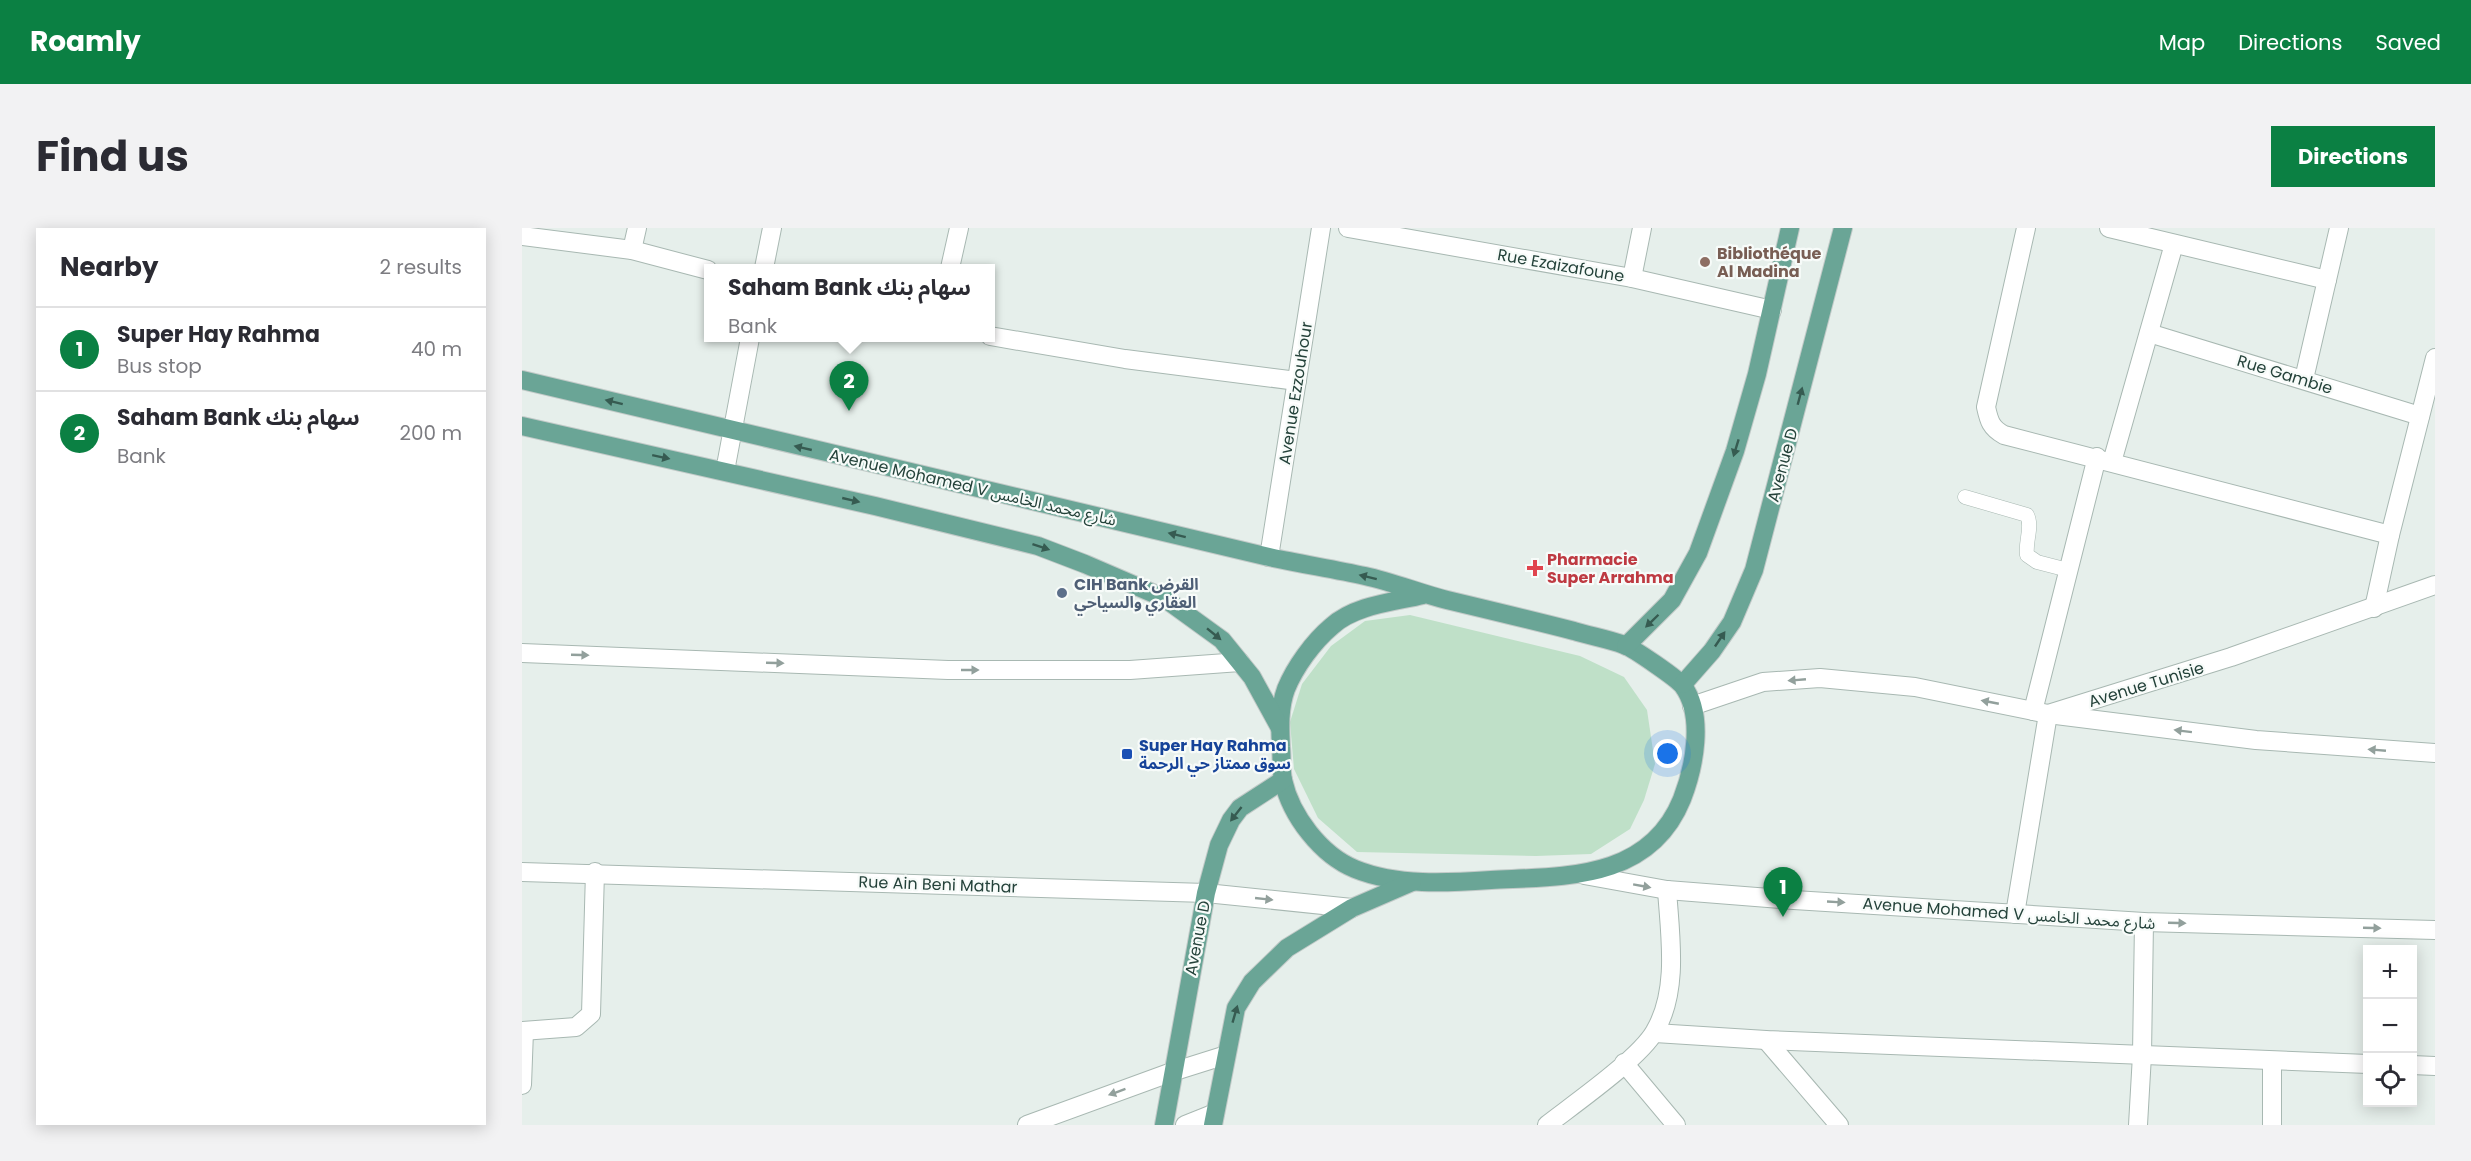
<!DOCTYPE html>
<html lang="en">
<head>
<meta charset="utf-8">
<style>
	body { margin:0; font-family:Poppins,"Noto Sans Arabic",sans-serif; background:#f2f2f3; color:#2b2b33 }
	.controls { position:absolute; right:18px; bottom:18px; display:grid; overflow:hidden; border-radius:0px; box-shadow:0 3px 15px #0003 }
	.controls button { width:54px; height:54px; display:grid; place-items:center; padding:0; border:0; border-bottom:2px solid #e1e1e2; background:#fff; color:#2b2b33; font:30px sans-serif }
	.you { position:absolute; left:1146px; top:526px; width:21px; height:21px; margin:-15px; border:4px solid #fff; border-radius:50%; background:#1a73e8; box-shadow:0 0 0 9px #1a73e833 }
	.badge { display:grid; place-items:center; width:39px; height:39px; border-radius:50%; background:#0b8043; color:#fff; font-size:20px; font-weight:700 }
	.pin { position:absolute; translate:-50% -50px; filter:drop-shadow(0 2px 3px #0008) }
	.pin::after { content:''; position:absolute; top:32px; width:21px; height:18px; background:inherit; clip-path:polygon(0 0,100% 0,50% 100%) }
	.popup { position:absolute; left:182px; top:36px; width:291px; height:78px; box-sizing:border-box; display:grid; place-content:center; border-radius:0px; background:#fff; filter:drop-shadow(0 2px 4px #0005); font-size:20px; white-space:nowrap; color:#7c7c81 }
	.popup b { font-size:22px; color:#2b2b33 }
	.popup::after { content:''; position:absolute; left:50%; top:100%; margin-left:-12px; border:12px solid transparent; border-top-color:#fff }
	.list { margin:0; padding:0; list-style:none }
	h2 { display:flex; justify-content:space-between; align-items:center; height:78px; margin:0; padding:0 24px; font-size:26px }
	h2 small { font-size:20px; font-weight:400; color:#7c7c81 }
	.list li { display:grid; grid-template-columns:39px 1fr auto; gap:18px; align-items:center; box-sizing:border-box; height:84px; padding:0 24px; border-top:2px solid #e1e1e2 }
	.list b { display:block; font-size:22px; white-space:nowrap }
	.list p { margin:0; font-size:20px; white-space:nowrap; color:#7c7c81 }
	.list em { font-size:20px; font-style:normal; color:#7c7c81 }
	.icon { flex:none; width:33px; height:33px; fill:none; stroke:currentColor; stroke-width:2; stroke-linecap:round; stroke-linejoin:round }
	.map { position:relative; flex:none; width:1913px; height:897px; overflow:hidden; border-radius:0px }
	header { display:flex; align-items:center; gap:36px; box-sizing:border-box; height:84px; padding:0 30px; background:#0b8043; color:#fff }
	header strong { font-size:28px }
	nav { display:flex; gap:33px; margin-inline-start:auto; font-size:21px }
	.intro { display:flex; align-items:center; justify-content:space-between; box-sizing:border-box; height:144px; padding:0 36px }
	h1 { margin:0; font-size:42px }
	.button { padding:15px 27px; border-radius:0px; background:#0b8043; color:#fff; font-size:21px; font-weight:700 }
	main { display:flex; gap:36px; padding:0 36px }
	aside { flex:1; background:#fff; border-radius:0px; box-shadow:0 3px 15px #0003 }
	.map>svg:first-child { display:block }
	.grass { fill:#bfe0c8 }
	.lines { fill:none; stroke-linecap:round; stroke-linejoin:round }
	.service-casing { stroke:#a8b8b2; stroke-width:15 }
	.minor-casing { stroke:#a8b8b2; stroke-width:20 }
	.tertiary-casing { stroke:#a8b8b2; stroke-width:20 }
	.primary-casing { stroke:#c2cac8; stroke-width:20 }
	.service { stroke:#fff; stroke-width:14 }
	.minor { stroke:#fff; stroke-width:18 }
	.tertiary { stroke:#fff; stroke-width:18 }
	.primary { stroke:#6aa596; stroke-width:18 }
	.oneway { fill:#365b51 }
	.oneway2 { fill:#92a09c }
	.education-dot { fill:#8d6e63; stroke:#f7fbf9; stroke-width:2 }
	.health-dot { fill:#e0444e; stroke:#f7fbf9; stroke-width:2 }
	.service-dot { fill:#5c6f8a; stroke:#f7fbf9; stroke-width:2 }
	.transit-dot { fill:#1a4fb4; stroke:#f7fbf9; stroke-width:2 }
	.labels { text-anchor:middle; stroke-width:4.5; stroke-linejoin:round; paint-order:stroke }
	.education-label { font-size:16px; font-weight:bold; fill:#785e54; stroke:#f7fbf9; text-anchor:start }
	.street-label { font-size:16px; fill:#24423a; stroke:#f7fbf9 }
	.health-label { font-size:16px; font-weight:bold; fill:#be3a42; stroke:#f7fbf9; text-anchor:start }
	.service-label { font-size:16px; font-weight:bold; fill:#4e5e75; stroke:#f7fbf9; text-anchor:start }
	.transit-label { font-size:16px; font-weight:bold; fill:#164399; stroke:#f7fbf9; text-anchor:start }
</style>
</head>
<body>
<header>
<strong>Roamly</strong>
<nav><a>Map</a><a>Directions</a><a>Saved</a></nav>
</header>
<div class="intro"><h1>Find us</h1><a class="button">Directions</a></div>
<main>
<aside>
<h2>Nearby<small>2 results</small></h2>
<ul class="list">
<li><span class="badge">1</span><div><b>Super Hay Rahma</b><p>Bus stop</p></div><em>40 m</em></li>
<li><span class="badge">2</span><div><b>Saham Bank سهام بنك</b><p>Bank</p></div><em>200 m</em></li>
</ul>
</aside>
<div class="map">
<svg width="1913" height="897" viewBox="0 0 1913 897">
	<rect width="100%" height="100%" fill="#e6efeb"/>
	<!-- grass -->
	<path class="grass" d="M 888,387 L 1058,428 L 1102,449 L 1125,482 L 1133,536 L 1122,572 L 1108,601 L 1069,626 L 1014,628 L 835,624 L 796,590 L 772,541 L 768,494 L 780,456 L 809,418 L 843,393 Z"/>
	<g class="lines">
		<defs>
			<path id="service" d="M 1443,269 L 1505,287 C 1511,299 1503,313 1505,327 L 1515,334 L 1546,342"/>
			<g id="minor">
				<path d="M 826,0 L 1110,50 L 1250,82"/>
				<path d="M 1504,0 L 1464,179 C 1467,193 1469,200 1482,207 L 1868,307"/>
				<path d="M 1587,0 L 1805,52"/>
				<path d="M 0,8 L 110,22 L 186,42"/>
				<path d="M 110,22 L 115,0"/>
				<path d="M 242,40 L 250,0"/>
				<path d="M 428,40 L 437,0"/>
				<path d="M 1110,50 L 1120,0"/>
				<path d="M 1627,105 L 1898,188"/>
				<path d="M 468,108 L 603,131 L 775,153"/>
				<path d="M 1782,151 L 1817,0"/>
				<path d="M 1590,234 L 1652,16"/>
				<path d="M 203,243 L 228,110"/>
				<path d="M 747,329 L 799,0"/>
				<path d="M 1852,380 L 1868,307 L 1913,130"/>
				<path d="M 1511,483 L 1575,229"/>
				<path d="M 0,644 L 684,665 L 830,680"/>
				<path d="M 1493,686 L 1526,486 L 1709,429 L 1913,357"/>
				<path d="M 0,803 L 54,799 L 69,786 L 73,644"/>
				<path d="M 1133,805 L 1244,812 L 1846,836"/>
				<path d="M 1244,812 L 1317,897"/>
				<path d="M 1102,835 L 1154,897"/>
				<path d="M 1890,837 L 1913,838"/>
				<path d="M 0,857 L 2,803"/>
				<path d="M 1025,897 C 1052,876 1118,830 1133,803 C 1157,762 1148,707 1145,662"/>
				<path d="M 1616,897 L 1620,827 L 1622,694"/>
				<path d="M 1750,897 L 1750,833"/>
			</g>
			<g id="tertiary">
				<path d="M 0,425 L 426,442 L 608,442 L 718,434"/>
				<path d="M 1170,478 L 1241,454 L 1298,450 L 1393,459 L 1526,486 L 1734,512 L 1913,525"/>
				<path d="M 1062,647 L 1145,662 L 1272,672 L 1622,694 L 1913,702"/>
				<path d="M 505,897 L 650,844 L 704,827"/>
				<path d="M 663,897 L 693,885"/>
			</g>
			<g id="primary">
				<path d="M 0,152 L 747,329 C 779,336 811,341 843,348 C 871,354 897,365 925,372 C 967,382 1009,392 1052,403 C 1068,408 1086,411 1102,417 C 1111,420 1156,451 1161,458 C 1183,488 1172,540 1160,571 C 1127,653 1041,648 969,652 C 925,655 875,658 833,641 C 799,627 769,588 761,552 C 759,542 760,530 759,519 C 758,500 757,480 764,461 C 773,439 791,414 810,398 C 833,377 872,374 901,367"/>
				<path d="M 0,198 L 353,278 L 516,318 L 563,336 L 642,370 L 700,412 L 730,449 L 758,500"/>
				<path d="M 1104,418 L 1150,372 L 1176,325 L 1213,223 L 1235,146 L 1268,0"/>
				<path d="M 1161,456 L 1190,423 L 1210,394 L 1232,342 L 1321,0"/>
				<path d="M 642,897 L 684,665 L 697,617 L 709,592 L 718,580 L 761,552"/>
				<path d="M 691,897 L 714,780 L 730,754 L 765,720 L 830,680 L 890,654"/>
			</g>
		</defs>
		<!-- service casing -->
		<use href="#service" class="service-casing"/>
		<!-- minor casing -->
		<use href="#minor" class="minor-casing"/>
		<!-- tertiary casing -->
		<use href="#tertiary" class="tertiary-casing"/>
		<!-- primary casing -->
		<use href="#primary" class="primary-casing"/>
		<!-- service -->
		<use href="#service" class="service"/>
		<!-- minor -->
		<use href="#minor" class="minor"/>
		<!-- tertiary -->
		<use href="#tertiary" class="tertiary"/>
		<!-- primary -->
		<use href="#primary" class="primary"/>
	</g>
	<!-- one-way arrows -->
	<defs><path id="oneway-solid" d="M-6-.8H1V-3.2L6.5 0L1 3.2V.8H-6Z" transform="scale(1.5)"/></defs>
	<g class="oneway">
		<use href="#oneway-solid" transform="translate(1278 168) rotate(-75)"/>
		<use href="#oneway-solid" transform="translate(92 174) rotate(-166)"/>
		<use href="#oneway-solid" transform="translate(281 220) rotate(-167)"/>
		<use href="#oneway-solid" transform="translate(1214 220) rotate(107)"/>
		<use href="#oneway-solid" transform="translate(139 229) rotate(12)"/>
		<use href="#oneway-solid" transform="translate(329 272) rotate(13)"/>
		<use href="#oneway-solid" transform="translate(655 307) rotate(-166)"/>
		<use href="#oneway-solid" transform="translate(519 319) rotate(18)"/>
		<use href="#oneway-solid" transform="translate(846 349) rotate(-166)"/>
		<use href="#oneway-solid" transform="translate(1130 393) rotate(136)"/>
		<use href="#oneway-solid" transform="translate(692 406) rotate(39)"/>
		<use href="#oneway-solid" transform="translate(1198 411) rotate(-56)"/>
		<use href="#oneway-solid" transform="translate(714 586) rotate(128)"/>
		<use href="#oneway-solid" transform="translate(713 786) rotate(-74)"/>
	</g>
	<g class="oneway2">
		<use href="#oneway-solid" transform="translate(58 427) rotate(2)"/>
		<use href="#oneway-solid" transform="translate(253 435) rotate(2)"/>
		<use href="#oneway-solid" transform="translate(448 442)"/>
		<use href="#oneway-solid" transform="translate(1275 452) rotate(175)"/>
		<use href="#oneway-solid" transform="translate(1468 474) rotate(-169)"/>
		<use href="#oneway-solid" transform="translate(1661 503) rotate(-173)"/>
		<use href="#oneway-solid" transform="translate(1855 522) rotate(-175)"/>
		<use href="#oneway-solid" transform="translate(1120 658) rotate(10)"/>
		<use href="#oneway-solid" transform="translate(742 671) rotate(6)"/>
		<use href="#oneway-solid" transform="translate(1314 674) rotate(3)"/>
		<use href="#oneway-solid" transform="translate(1655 695) rotate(2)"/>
		<use href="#oneway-solid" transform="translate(1850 700) rotate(2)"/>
		<use href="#oneway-solid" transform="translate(595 864) rotate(160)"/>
	</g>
	<!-- markers -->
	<circle class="education-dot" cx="1183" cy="34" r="6"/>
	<path class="health-dot" d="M1010 331h6v6h6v6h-6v6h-6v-6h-6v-6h6z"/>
	<circle class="service-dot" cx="540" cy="365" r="6"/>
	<rect class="transit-dot" x="599" y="520" width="12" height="12" rx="3"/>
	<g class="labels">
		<!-- education labels -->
		<g class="education-label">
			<text x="1195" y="31">Bibliothéque<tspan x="1195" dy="18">Al Madina</tspan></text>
		</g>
		<!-- street labels -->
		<g class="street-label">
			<text transform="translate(1039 37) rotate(10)" y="6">Rue Ezaizafoune</text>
			<text transform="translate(1763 146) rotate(17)" y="6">Rue Gambie</text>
			<text transform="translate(773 165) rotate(-81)" y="6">Avenue Ezzouhour</text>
			<text transform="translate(1260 237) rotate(-75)" y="6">Avenue D</text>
			<text transform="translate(451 259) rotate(13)" y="6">Avenue Mohamed V شارع محمد الخامس</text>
			<text transform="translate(1624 456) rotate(-17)" y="6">Avenue Tunisie</text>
			<text transform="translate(416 656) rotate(2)" y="6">Rue Ain Beni Mathar</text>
			<text transform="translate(1487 685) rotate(4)" y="6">Avenue Mohamed V شارع محمد الخامس</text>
			<text transform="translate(675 710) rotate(-79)" y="6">Avenue D</text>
		</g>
		<!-- health labels -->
		<g class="health-label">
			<text x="1025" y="337">Pharmacie<tspan x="1025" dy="18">Super Arrahma</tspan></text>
		</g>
		<!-- service labels -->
		<g class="service-label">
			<text x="552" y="362">CIH Bank القرض<tspan x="552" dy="18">العقاري والسياحي</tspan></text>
		</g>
		<!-- transit labels -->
		<g class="transit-label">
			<text x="617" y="523">Super Hay Rahma<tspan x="617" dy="18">سوق ممتاز حي الرحمة</tspan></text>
		</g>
	</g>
</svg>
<div class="controls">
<button>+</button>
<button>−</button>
<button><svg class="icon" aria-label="locate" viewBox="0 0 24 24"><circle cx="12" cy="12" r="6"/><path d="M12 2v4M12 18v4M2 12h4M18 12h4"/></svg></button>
</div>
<div class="you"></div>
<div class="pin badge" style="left:1261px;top:689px">1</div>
<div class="pin badge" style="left:327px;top:183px">2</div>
<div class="popup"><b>Saham Bank سهام بنك</b>Bank</div>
</div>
</main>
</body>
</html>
